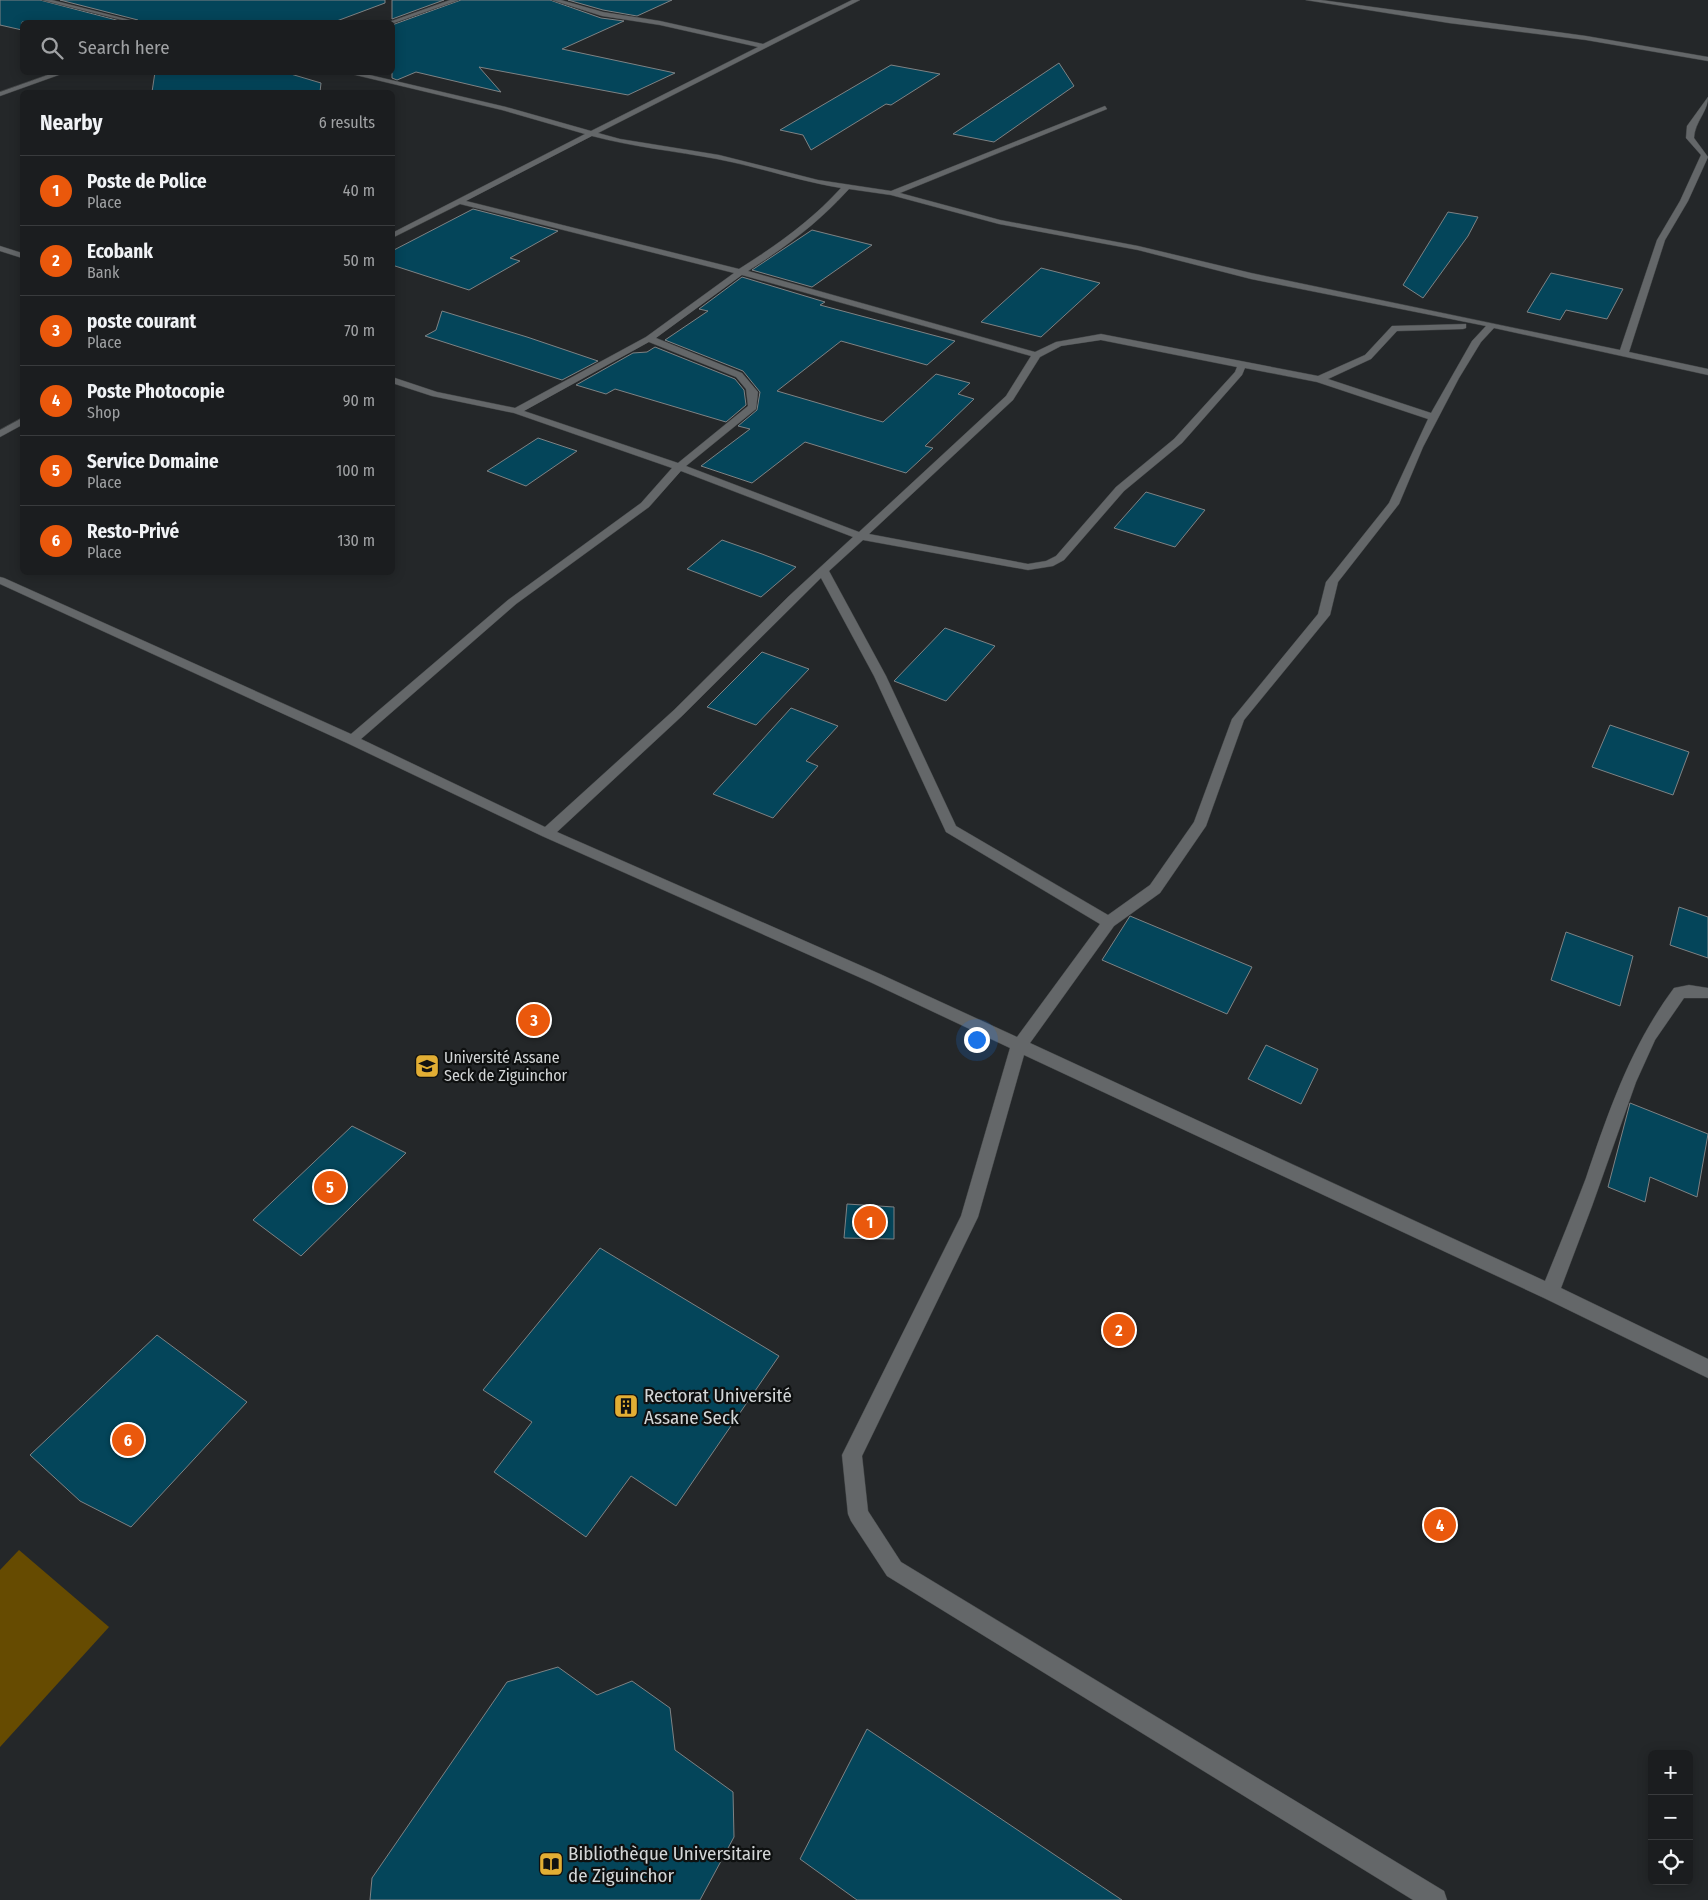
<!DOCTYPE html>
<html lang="en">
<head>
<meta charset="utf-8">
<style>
	body { margin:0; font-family:"Fira Sans Condensed",sans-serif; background:#282a2c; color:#f1f3f6 }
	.controls { position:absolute; right:15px; bottom:15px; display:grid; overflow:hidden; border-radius:8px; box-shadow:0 2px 12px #0003 }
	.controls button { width:45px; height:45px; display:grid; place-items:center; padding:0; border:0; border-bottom:1px solid #393b3d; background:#1b1d1f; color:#f1f3f6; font:25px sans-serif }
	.you { position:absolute; left:976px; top:1039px; width:18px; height:18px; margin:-12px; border:4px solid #fff; border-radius:50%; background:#1a73e8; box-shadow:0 0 0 8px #1a73e833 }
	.badge { display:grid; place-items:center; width:32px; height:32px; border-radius:50%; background:#ea580c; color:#fff; font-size:16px; font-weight:700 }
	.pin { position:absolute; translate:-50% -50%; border:2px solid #fff; box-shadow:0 1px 5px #0006 }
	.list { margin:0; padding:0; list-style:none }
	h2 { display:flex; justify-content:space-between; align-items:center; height:65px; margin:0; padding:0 20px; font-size:21px }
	h2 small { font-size:16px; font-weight:400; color:#a0a2a4 }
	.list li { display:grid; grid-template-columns:32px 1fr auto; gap:15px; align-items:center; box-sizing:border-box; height:70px; padding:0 20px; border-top:1px solid #393b3d }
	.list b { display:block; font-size:19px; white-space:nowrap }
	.list p { margin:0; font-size:16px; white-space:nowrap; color:#a0a2a4 }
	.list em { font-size:16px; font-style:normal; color:#a0a2a4 }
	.icon { flex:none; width:28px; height:28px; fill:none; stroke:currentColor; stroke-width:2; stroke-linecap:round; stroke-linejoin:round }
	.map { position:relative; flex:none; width:1708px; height:1900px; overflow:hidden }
	.search { position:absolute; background:#1b1d1f; box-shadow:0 2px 12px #0003; left:20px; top:20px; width:375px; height:55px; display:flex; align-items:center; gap:12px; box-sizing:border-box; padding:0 18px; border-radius:8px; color:#a0a2a4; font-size:19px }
	.panel { position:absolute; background:#1b1d1f; box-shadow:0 2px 12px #0003; left:20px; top:90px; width:375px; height:485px; border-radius:8px }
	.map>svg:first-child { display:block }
	.green { fill:#664b01 }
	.building { fill:#04455a; stroke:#7e8284 }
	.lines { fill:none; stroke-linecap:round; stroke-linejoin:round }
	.minor-casing { stroke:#404344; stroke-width:1 }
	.minor { fill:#646769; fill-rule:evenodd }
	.labels { text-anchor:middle; stroke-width:4.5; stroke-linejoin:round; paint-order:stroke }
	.poi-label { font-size:16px; fill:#d3d6d7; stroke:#0e1010; text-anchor:start }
	.near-poi-label { font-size:19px; fill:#d3d6d7; stroke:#0e1010; text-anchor:start }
</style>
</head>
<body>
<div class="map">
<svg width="1708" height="1900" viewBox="0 0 1708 1900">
	<rect width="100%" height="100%" fill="#242729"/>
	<!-- green -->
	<path class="green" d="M 19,1550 L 109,1627 L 0,1747 L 0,1570 Z"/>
	<!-- building -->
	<g class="building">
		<path d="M 0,0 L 40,0 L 124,22 L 22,22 L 22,30 L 0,25 Z"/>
		<path d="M 60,0 L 385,0 L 385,3 L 334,22 L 140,22 L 138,20 Z"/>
		<path d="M 392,0 L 444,0 L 392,19 Z"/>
		<path d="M 461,0 L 550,0 L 601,18 L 624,21 L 562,49 L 675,73 L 628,95 L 479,67 L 501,92 L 416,72 L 397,80 L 392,78 L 392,25 Z"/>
		<path d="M 568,0 L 672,0 L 637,16 L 603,10 Z"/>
		<path d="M 1059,63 L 1074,86 L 994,142 L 953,134 Z"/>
		<path d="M 891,65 L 940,74 L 891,105 L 886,104 L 811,150 L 803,135 L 780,130 Z"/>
		<path d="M 155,72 L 284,72 L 321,83 L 320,92 L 152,92 Z"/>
		<path d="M 473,209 L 558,231 L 510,258 L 520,261 L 469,290 L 392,265 L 392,251 Z"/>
		<path d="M 1448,212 L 1478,217 L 1468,236 L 1423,298 L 1403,285 Z"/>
		<path d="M 812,230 L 872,245 L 812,287 L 752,270 Z"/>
		<path d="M 1041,268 L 1100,283 L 1041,337 L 981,322 Z"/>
		<path d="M 1551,273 L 1623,289 L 1607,319 L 1566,310 L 1560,320 L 1527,312 Z"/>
		<path d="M 742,277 L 825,302 L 820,305 L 955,341 L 927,365 L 841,341 L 777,391 L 883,422 L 936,374 L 970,383 L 958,394 L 974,399 L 925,446 L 933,448 L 906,473 L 805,442 L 752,483 L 701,466 L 750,429 L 738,426 L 757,410 L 760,392 L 743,371 L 665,340 L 708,311 L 699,309 Z"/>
		<path d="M 442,311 L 527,337 L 598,361 L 562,380 L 425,336 L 436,330 Z"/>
		<path d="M 655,347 L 735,379 L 744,390 L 746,405 L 726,422 L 615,389 L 606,394 L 576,385 L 633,353 L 647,352 Z"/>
		<path d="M 538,438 L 577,451 L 526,486 L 487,471 Z"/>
		<path d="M 1146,492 L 1205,510 L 1175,547 L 1114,528 Z"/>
		<path d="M 722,540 L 762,554 L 796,567 L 761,597 L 687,569 Z"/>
		<path d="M 945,628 L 995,646 L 946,701 L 894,681 Z"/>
		<path d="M 762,652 L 809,669 L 756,725 L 707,707 Z"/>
		<path d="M 791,708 L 838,726 L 806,761 L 818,766 L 773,818 L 713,794 Z"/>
		<path d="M 1610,725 L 1689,752 L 1673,795 L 1592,767 Z"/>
		<path d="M 1679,907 L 1708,917 L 1708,958 L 1670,945 Z"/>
		<path d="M 1130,916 L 1252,967 L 1227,1014 L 1102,960 Z"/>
		<path d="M 1566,932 L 1633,956 L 1620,1006 L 1551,980 Z"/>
		<path d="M 1266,1045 L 1318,1069 L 1301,1104 L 1248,1079 Z"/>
		<path d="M 1630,1103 L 1708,1134 L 1697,1197 L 1650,1177 L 1645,1202 L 1608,1187 Z"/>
		<path d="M 352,1126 L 406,1153 L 301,1256 L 253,1220 Z"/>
		<path d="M 847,1204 L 894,1207 L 894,1239 L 844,1238 Z"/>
		<path d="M 600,1248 L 779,1356 L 676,1506 L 631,1476 L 586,1537 L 494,1472 L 532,1422 L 483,1390 Z"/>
		<path d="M 157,1335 L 247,1402 L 131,1527 L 80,1501 L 30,1455 Z"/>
		<path d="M 558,1667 L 597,1695 L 632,1681 L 670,1708 L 675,1750 L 733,1792 L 734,1837 L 700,1900 L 370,1900 L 372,1878 L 507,1682 Z"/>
		<path d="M 867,1729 L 1122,1900 L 857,1900 L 800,1859 Z"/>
	</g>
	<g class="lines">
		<defs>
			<g id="minor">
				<path d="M 42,0 L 52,0 L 138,22 L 130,22 Z"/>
				<path d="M 450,0 L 459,0 L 394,23 L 389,22 Z"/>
				<path d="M 552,0 L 561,0 L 603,12 L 660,21 L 763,44 L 852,0 L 860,0 L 598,133 L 620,139 L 719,155 L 818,180 L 891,191 L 1105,106 L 1107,109 L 900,193 L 1000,220 L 1138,246 L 1251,273 L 1620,350 L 1657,240 L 1680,201 L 1701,155 L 1686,138 L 1687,126 L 1708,97 C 1708,112 1695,121 1694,138 L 1708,157 L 1688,201 L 1665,240 L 1629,352 L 1708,369 L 1708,375 L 1494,328 L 1481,342 L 1459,378 L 1423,447 L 1399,504 L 1338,582 L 1330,615 L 1244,720 L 1206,826 L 1160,893 L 1114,926 L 1030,1043 L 1545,1281 C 1559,1247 1573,1212 1586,1178 C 1609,1110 1631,1046 1674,988 L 1689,985 L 1708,988 L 1708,998 L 1684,998 L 1655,1040 L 1636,1082 L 1592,1206 L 1561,1288 L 1708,1359 L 1708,1378 L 1544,1298 L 1024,1055 L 978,1217 L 862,1456 L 868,1511 L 901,1562 L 1444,1891 L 1447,1900 L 1413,1900 L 887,1576 L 851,1521 L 848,1514 L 842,1455 L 961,1216 L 1010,1048 L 870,982 L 542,836 L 347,743 L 0,584 L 0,577 L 4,578 L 351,734 L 508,600 L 641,503 L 672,468 L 514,413 L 432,396 L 392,383 L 392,377 L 437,392 L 515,408 L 646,337 L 734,273 L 460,204 L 392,238 L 392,233 L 585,134 L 502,110 L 343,72 L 357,72 L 506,107 L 591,131 L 758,47 L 660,25 L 602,16 ZM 592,136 C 633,147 675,151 717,159 C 759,167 799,181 841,188 C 811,221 777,245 739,269 L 466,201 ZM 849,189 L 891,195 L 999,224 L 1138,250 L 1251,279 L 1486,326 L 1472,341 L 1431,413 L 1328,379 L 1371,359 L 1397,331 L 1463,329 L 1466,328 L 1466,324 L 1392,326 L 1365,355 L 1318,376 L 1101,334 L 1056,342 L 1035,352 L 748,271 C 787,246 817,224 849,189 ZM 742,275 L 1031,356 L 1006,396 L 859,532 L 686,466 L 756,409 L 758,392 L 742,373 L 656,338 ZM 1101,340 L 1237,367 L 1235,372 L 1174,439 L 1116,487 L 1056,556 L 1046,561 L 1028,564 L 869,534 L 1013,400 L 1040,357 L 1061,346 ZM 649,342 L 736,377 L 746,389 L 748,406 L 678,463 L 524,411 ZM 1245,368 L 1317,382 L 1428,419 L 1389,503 L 1326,582 L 1318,614 L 1232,719 L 1194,822 L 1150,885 L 1108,915 L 956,826 L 886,676 L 829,571 L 863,540 L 1028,570 L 1053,566 L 1064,560 L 1124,491 L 1182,443 L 1242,375 ZM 681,471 L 853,537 L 789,596 L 674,710 L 545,827 L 361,739 L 516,604 L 649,507 ZM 821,578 L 874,676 L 946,832 L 1100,924 L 1017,1037 L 880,974 L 557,832 L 682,716 Z"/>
				<path d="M 1306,0 L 1321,0 L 1586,36 L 1708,57 L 1708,61 L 1586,40 L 1449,23 Z"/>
				<path d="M 56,72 L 67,72 L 0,96 L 0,92 Z"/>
				<path d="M 0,246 L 22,253 L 22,258 L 0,251 Z"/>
				<path d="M 22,418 L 22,425 L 0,437 L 0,430 Z"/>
			</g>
		</defs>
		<!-- minor casing -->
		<use href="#minor" class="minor-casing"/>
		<!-- minor -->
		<use href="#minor" class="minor"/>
	</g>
	<!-- icons -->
	<defs>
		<symbol id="university-square" viewBox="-11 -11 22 22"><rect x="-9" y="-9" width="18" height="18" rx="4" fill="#e2ae34" stroke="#0e1010"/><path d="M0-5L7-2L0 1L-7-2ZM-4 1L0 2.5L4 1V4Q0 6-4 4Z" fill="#111"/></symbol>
		<symbol id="building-square" viewBox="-11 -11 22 22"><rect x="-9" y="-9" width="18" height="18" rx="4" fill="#e2ae34" stroke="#0e1010"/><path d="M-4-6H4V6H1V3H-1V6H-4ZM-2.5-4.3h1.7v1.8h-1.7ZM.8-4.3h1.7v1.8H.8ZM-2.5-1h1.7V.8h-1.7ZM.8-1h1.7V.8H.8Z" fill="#111"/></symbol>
		<symbol id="library-square" viewBox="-11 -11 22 22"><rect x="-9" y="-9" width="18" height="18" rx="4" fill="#e2ae34" stroke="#0e1010"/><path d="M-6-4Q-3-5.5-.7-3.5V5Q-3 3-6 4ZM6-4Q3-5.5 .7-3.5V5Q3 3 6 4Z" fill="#111"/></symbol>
	</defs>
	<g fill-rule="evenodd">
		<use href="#university-square" x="413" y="1052" width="28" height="28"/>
		<use href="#building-square" x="612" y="1392" width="28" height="28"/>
		<use href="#library-square" x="537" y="1850" width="28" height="28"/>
	</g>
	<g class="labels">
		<!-- poi labels -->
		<g class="poi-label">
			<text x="444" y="1063">Université Assane<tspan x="444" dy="18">Seck de Ziguinchor</tspan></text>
		</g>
		<!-- near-poi labels -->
		<g class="near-poi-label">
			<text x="644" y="1402">Rectorat Université<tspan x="644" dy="22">Assane Seck</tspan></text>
			<text x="568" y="1860">Bibliothèque Universitaire<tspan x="568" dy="22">de Ziguinchor</tspan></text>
		</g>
	</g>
</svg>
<div class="controls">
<button>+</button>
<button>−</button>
<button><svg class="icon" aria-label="locate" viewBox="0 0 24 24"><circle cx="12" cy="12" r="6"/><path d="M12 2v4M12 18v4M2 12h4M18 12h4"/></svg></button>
</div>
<div class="you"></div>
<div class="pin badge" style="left:870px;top:1222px">1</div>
<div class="pin badge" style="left:1119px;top:1330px">2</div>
<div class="pin badge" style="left:534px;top:1020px">3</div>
<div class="pin badge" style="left:1440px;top:1525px">4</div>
<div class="pin badge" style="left:330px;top:1187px">5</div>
<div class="pin badge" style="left:128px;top:1440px">6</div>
<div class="search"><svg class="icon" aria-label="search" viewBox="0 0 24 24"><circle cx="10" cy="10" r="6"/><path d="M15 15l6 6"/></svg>Search here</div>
<section class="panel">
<h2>Nearby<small>6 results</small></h2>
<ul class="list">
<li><span class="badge">1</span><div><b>Poste de Police</b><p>Place</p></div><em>40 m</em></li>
<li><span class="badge">2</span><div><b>Ecobank</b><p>Bank</p></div><em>50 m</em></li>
<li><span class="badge">3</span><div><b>poste courant</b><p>Place</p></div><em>70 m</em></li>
<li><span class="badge">4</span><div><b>Poste Photocopie</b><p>Shop</p></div><em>90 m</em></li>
<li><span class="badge">5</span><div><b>Service Domaine</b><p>Place</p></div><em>100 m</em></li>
<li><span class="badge">6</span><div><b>Resto-Privé</b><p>Place</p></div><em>130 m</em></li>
</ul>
</section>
</div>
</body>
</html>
